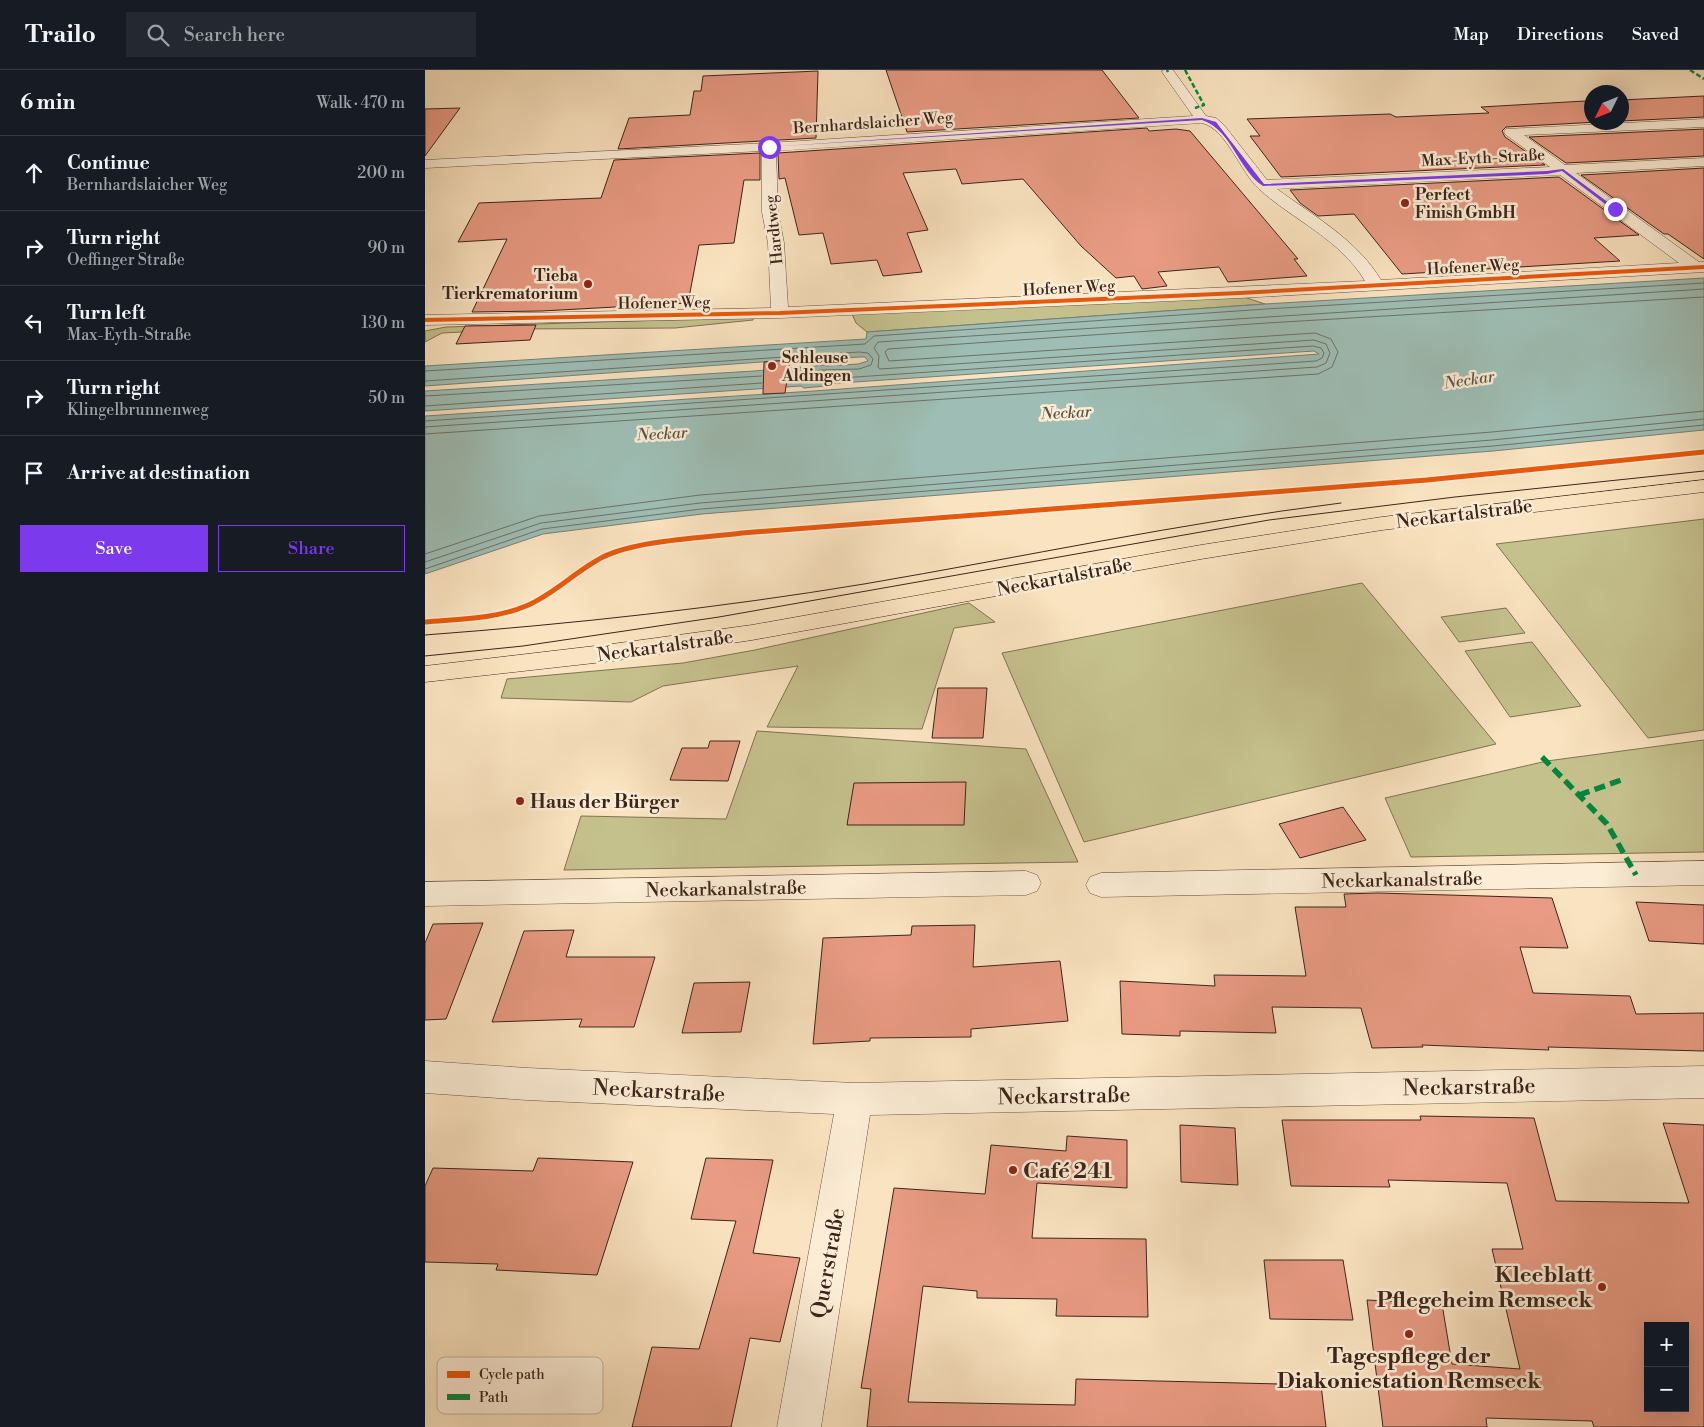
<!DOCTYPE html>
<html lang="en">
<head>
<meta charset="utf-8">
<style>
	body { margin:0; font-family:"Libre Bodoni",serif; background:#242831; color:#f1f3f6 }
	.controls { position:absolute; right:15px; bottom:15px; display:grid; overflow:hidden; border-radius:0px; box-shadow:0 5px 20px #0002 }
	.controls button { width:45px; height:45px; display:grid; place-items:center; padding:0; border:0; border-bottom:1px solid #363941; background:#171b24; color:#f1f3f6; font:25px sans-serif }
	.compass { position:absolute; left:1159px; top:15px; width:45px; height:45px; border-radius:50%; background:#171b24; box-shadow:0 5px 20px #0002; rotate:227deg }
	.stop { position:absolute; width:15px; height:15px; margin:-11px; border:4px solid #7c3aed; border-radius:50%; background:#fff }
	.stop.end { background:#7c3aed; border-color:#fff; box-shadow:0 1px 5px #0008 }
	.list { margin:0; padding:0; list-style:none }
	h2 { display:flex; justify-content:space-between; align-items:center; height:65px; margin:0; padding:0 20px; font-size:21px }
	h2 small { font-size:16px; font-weight:400; color:#9ea1a6 }
	.list li { display:grid; grid-template-columns:32px 1fr auto; gap:15px; align-items:center; box-sizing:border-box; height:75px; padding:0 20px; border-top:1px solid #363941 }
	.list b { display:block; font-size:19px; white-space:nowrap }
	.list p { margin:0; font-size:16px; white-space:nowrap; color:#9ea1a6 }
	.list em { font-size:16px; font-style:normal; color:#9ea1a6 }
	.actions { display:flex; gap:10px; padding:15px 20px }
	.actions a { flex:1; padding:11px 0; border:1px solid #7c3aed; border-radius:0px; text-align:center; font-size:18px; color:#7c3aed }
	.actions .main { background:#7c3aed; color:#fff }
	.icon { flex:none; width:28px; height:28px; fill:none; stroke:currentColor; stroke-width:2; stroke-linecap:round; stroke-linejoin:round }
	.map { position:relative; flex:none; width:1279px; height:1357px; overflow:hidden }
	header { display:flex; align-items:center; gap:30px; box-sizing:border-box; height:70px; padding:0 25px; background:#171b24; border-bottom:1px solid #363941 }
	header strong { font-size:24px }
	nav { display:flex; gap:28px; margin-inline-start:auto; font-size:18px }
	.search { width:350px; height:45px; background:#242831; display:flex; align-items:center; gap:12px; box-sizing:border-box; padding:0 18px; border-radius:0px; color:#9ea1a6; font-size:19px }
	main { display:flex }
	aside { flex:1; background:#171b24 }
	.map>svg:first-child { display:block }
	.green { fill:#c5c18d; stroke:#817254 }
	.water { fill:#9ebeb5; stroke:#778077 }
	.lines { fill:none; stroke-linecap:round; stroke-linejoin:round }
	.shore { stroke:#6e7168; stroke-width:1 }
	.building { fill:#e99b83; stroke:#3d241b; fill-rule:evenodd }
	.minor-casing { stroke:#6c5444; stroke-width:1 }
	.major-casing { stroke:#3d241b; stroke-width:1 }
	.minor { fill:#fcedd6; fill-rule:evenodd }
	.major { fill:#fae3c0; fill-rule:evenodd }
	.tram { stroke:#3d241b; stroke-width:1 }
	.quiet-far1 { stroke:#00873e; stroke-width:2.5; stroke-dasharray:5 2.5; stroke-linecap:butt }
	.quiet { stroke:#00873e; stroke-width:5.5; stroke-dasharray:11 5.5; stroke-linecap:butt }
	.cycleway-far1-casing { stroke:#fcedd6; stroke-width:5.5 }
	.cycleway-casing { stroke:#fcedd6; stroke-width:8 }
	.cycleway-far1 { stroke:#e8590c; stroke-width:4 }
	.cycleway { stroke:#e8590c; stroke-width:5 }
	.route { fill:#7c3aed }
	.poi-dot { fill:#8f2418; stroke:#fcedd6; stroke-width:2 }
	.labels { text-anchor:middle; stroke-width:5; stroke-linejoin:round; paint-order:stroke }
	.far-street-label { font-size:16px; fill:#3d241b; stroke:#fcedd6 }
	.far-poi-label { font-size:16px; font-weight:bold; fill:#3d241b; stroke:#fcedd6; text-anchor:start }
	.far-water-label { font-size:16px; font-style:italic; fill:#5a5249; stroke:#fcedd6 }
	.street-label { font-size:19px; fill:#3d241b; stroke:#fcedd6 }
	.poi-label { font-size:19px; font-weight:bold; fill:#3d241b; stroke:#fcedd6; text-anchor:start }
	.near-street-label { font-size:22px; fill:#3d241b; stroke:#fcedd6 }
	.near-poi-label { font-size:22px; font-weight:bold; fill:#3d241b; stroke:#fcedd6; text-anchor:start }
	.key { fill:#fcedd6; stroke:#c3b19e; stroke-width:1 }
	.key-label { font-size:14px; fill:#3d241b }
</style>
</head>
<body>
<header>
<strong>Trailo</strong>
<div class="search"><svg class="icon" aria-label="search" viewBox="0 0 24 24"><circle cx="10" cy="10" r="6"/><path d="M15 15l6 6"/></svg>Search here</div>
<nav><a>Map</a><a>Directions</a><a>Saved</a></nav>
</header>
<main>
<aside>
<h2>6 min<small>Walk · 470 m</small></h2>
<ul class="list">
<li><svg class="icon" aria-label="ahead" viewBox="0 0 24 24"><path d="M12 20V5M6 11l6-6 6 6"/></svg><div><b>Continue</b><p>Bernhardslaicher Weg</p></div><em>200 m</em></li>
<li><svg class="icon" aria-label="right" viewBox="0 0 24 24"><path d="M7 20v-9h11M14 6l5 5-5 5"/></svg><div><b>Turn right</b><p>Oeffinger Straße</p></div><em>90 m</em></li>
<li><svg class="icon" aria-label="left" viewBox="0 0 24 24"><path d="M17 20v-9H6M10 6l-5 5 5 5"/></svg><div><b>Turn left</b><p>Max-Eyth-Straße</p></div><em>130 m</em></li>
<li><svg class="icon" aria-label="right" viewBox="0 0 24 24"><path d="M7 20v-9h11M14 6l5 5-5 5"/></svg><div><b>Turn right</b><p>Klingelbrunnenweg</p></div><em>50 m</em></li>
<li><svg class="icon" aria-label="arrive" viewBox="0 0 24 24"><path d="M6 21V4h12l-3 4 3 4H6"/></svg><div><b>Arrive at destination</b></div></li>
</ul>
<div class="actions"><a class="main">Save</a><a>Share</a></div>
</aside>
<div class="map">
<svg width="1279" height="1357" viewBox="0 0 1279 1357">
	<rect width="100%" height="100%" fill="#fae3c0"/>
	<filter id="stains"><feTurbulence type="fractalNoise" baseFrequency=".004" numOctaves="4"/><feColorMatrix values="0 0 0 0 .2 0 0 0 0 .09 0 0 0 0 .02 0 0 0 .5 -.17"/></filter>
	<radialGradient id="worn" r=".72"><stop offset=".6" stop-color="#630" stop-opacity="0"/><stop offset="1" stop-color="#630" stop-opacity=".3"/></radialGradient>
	<!-- green -->
	<g class="green">
		<path d="M 819,227 L 840,234 L 442,262 L 431,253 L 427,244 Z"/>
		<path d="M 329,247 L 328,250 L 250,258 L 96,259 L 17,263 L 0,272 L 0,261 L 21,257 Z"/>
		<path d="M 1279,449 L 1279,660 L 1223,668 L 1071,474 Z"/>
		<path d="M 937,513 L 1071,674 L 659,772 L 577,583 Z"/>
		<path d="M 544,533 L 570,552 L 529,558 L 497,659 L 342,657 L 373,596 L 238,616 L 206,632 L 76,628 L 82,609 L 258,593 L 330,580 Z"/>
		<path d="M 1081,538 L 1100,563 L 1034,572 L 1016,547 Z"/>
		<path d="M 1107,572 L 1156,636 L 1085,647 L 1040,581 Z"/>
		<path d="M 332,661 L 601,679 L 653,792 L 139,800 L 156,746 L 301,749 Z"/>
		<path d="M 1279,670 L 1279,782 L 986,787 L 960,728 L 1122,691 Z"/>
	</g>
	<!-- water -->
	<path class="water" d="M 1279,208 L 1279,360 L 1068,381 L 277,444 L 118,464 L 0,504 L 0,346 L 389,321 L 894,284 L 889,281 L 400,314 L 400,316 L 379,318 L 376,316 L 0,341 L 0,321 L 329,301 L 401,295 L 401,296 L 433,294 L 443,291 L 440,287 L 435,287 L 389,290 L 389,291 L 367,292 L 365,290 L 0,316 L 0,296 L 441,269 L 442,262 L 840,234 Z"/>
	<g class="lines">
		<!-- shore -->
		<g class="shore">
			<path d="M 0,301 L 440,274 L 449,266 L 841,239 L 1279,213"/>
			<path d="M 0,311 L 434,282 L 443,283 L 448,289 L 446,295 L 434,299 L 397,300 L 364,304"/>
			<path d="M 0,326 L 337,306"/>
			<path d="M 0,336 L 337,313"/>
			<path d="M 0,351 L 891,291 L 897,288 L 899,283 L 896,278 L 888,276 L 401,309 L 381,312 L 363,311"/>
			<path d="M 0,357 L 892,297 L 901,293 L 905,283 L 901,274 L 889,270 L 455,299 L 453,297 L 454,286 L 449,278 L 453,272 L 1279,219"/>
			<path d="M 0,364 L 893,304 L 907,297 L 913,282 L 906,269 L 890,263 L 464,291 L 460,282 L 463,279 L 842,253 L 1279,227"/>
			<path d="M 0,484 L 114,446 L 275,425 L 1067,362 L 1279,341"/>
			<path d="M 0,492 L 116,453 L 275,433 L 1067,370 L 1279,349"/>
			<path d="M 0,499 L 117,459 L 276,439 L 1068,376 L 1279,355"/>
		</g>
	</g>
	<!-- building -->
	<g class="building">
		<path d="M 461,0 L 677,0 L 714,48 L 482,62 Z"/>
		<path d="M 393,1 L 391,68 L 193,79 L 204,48 L 265,45 L 269,21 L 276,21 L 278,6 Z"/>
		<path d="M 1279,26 L 1279,47 L 1196,51 L 1196,30 Z"/>
		<path d="M 1160,31 L 1166,32 L 1166,52 L 1173,52 L 1081,57 L 1077,61 L 1080,67 L 1120,95 L 856,107 L 825,66 L 835,66 L 822,49 L 965,44 L 971,47 L 1064,43 L 1056,37 Z"/>
		<path d="M 35,38 L 0,86 L 0,39 Z"/>
		<path d="M 722,58 L 724,61 L 751,59 L 765,61 L 873,189 L 869,189 L 882,206 L 803,212 L 794,197 L 733,202 L 742,216 L 717,219 L 709,206 L 691,208 L 656,176 L 598,109 L 537,114 L 531,99 L 478,103 L 503,160 L 482,163 L 497,202 L 458,206 L 452,190 L 406,194 L 398,163 L 374,165 L 360,108 L 354,109 L 353,83 Z"/>
		<path d="M 1279,59 L 1279,86 L 1141,93 L 1104,67 Z"/>
		<path d="M 335,83 L 335,110 L 319,110 L 309,173 L 274,175 L 263,233 L 117,241 L 47,242 L 82,169 L 33,172 L 54,133 L 176,128 L 189,90 Z"/>
		<path d="M 1279,98 L 1279,189 L 1243,164 L 1239,164 L 1156,105 Z"/>
		<path d="M 1134,107 L 1214,165 L 1169,168 L 1195,191 L 977,204 L 929,144 L 893,146 L 875,133 L 865,120 Z"/>
		<path d="M 111,255 L 105,270 L 31,274 L 40,256 Z"/>
		<path d="M 365,290 L 360,323 L 338,324 L 339,292 Z"/>
		<path d="M 513,618 L 562,618 L 558,668 L 507,668 Z"/>
		<path d="M 285,671 L 315,671 L 303,711 L 245,710 L 257,678 L 283,678 Z"/>
		<path d="M 541,712 L 539,755 L 422,755 L 429,713 Z"/>
		<path d="M 918,737 L 941,770 L 875,788 L 854,754 Z"/>
		<path d="M 953,823 L 1127,828 L 1143,878 L 1095,877 L 1108,923 L 1205,926 L 1211,944 L 1279,943 L 1279,981 L 1123,977 L 1124,980 L 997,975 L 998,977 L 947,978 L 936,938 L 847,937 L 851,963 L 755,961 L 755,966 L 697,964 L 695,911 L 790,916 L 789,905 L 881,906 L 870,837 L 921,837 L 919,824 Z"/>
		<path d="M 1211,832 L 1279,835 L 1279,874 L 1224,871 Z"/>
		<path d="M 58,853 L 21,949 L 0,950 L 0,873 L 8,854 Z"/>
		<path d="M 550,855 L 548,897 L 635,891 L 643,951 L 546,959 L 546,967 L 445,968 L 445,971 L 388,974 L 398,868 L 486,865 L 487,856 Z"/>
		<path d="M 149,860 L 141,887 L 230,887 L 209,957 L 154,957 L 157,949 L 67,952 L 99,861 Z"/>
		<path d="M 325,912 L 316,962 L 257,963 L 269,913 Z"/>
		<path d="M 995,1046 L 1109,1048 L 1131,1131 L 1264,1133 L 1238,1053 L 1279,1055 L 1279,1357 L 1169,1357 L 1167,1351 L 1061,1348 L 1062,1357 L 958,1357 L 942,1230 L 1017,1234 L 1027,1294 L 1095,1299 L 1067,1179 L 1098,1179 L 1082,1113 L 963,1110 L 965,1117 L 866,1116 L 857,1050 L 996,1050 ZM 1223,1256 L 1260,1256 L 1260,1338 L 1223,1338 Z"/>
		<path d="M 755,1055 L 810,1058 L 813,1115 L 756,1112 Z"/>
		<path d="M 642,1066 L 702,1070 L 702,1118 L 612,1113 L 607,1168 L 721,1169 L 723,1247 L 631,1246 L 632,1229 L 552,1228 L 552,1221 L 498,1216 L 483,1332 L 650,1335 L 651,1309 L 896,1315 L 901,1357 L 442,1357 L 446,1319 L 436,1318 L 469,1118 L 560,1124 L 566,1075 L 641,1081 Z"/>
		<path d="M 113,1088 L 208,1092 L 172,1205 L 71,1200 L 73,1194 L 0,1192 L 0,1116 L 8,1098 L 108,1101 Z"/>
		<path d="M 281,1088 L 348,1090 L 328,1183 L 375,1188 L 355,1272 L 325,1268 L 306,1357 L 207,1357 L 227,1277 L 274,1279 L 311,1151 L 266,1149 Z"/>
		<path d="M 839,1190 L 918,1190 L 928,1250 L 845,1249 Z"/>
	</g>
	<g class="lines">
		<defs>
			<g id="minor">
				<path d="M 738,0 L 748,0 L 781,46 L 791,48 L 799,55 L 842,110 L 1125,97 L 1081,65 L 1079,62 L 1081,59 L 1279,49 L 1279,57 L 1099,65 L 1140,95 L 1279,88 L 1279,96 L 1151,103 L 1274,192 L 1279,192 L 1279,202 L 815,228 L 355,248 L 0,255 L 0,245 L 346,238 L 343,173 L 337,142 L 337,81 L 0,98 L 0,90 L 344,73 L 768,46 L 737,2 ZM 777,53 C 802,59 815,102 834,119 C 868,150 915,169 940,211 L 363,237 L 359,173 L 353,142 L 351,81 ZM 1135,105 L 1254,193 L 956,210 C 932,170 889,146 852,119 Z"/>
				<path d="M 1279,791 L 1279,815 L 676,827 L 665,823 L 661,815 L 665,807 L 676,803 Z"/>
				<path d="M 601,801 L 612,805 L 616,813 L 612,821 L 601,825 L 0,836 L 0,812 Z"/>
				<path d="M 0,991 L 102,998 L 430,1013 L 1279,996 L 1279,1028 L 445,1045 L 396,1357 L 352,1357 L 409,1044 L 102,1030 L 0,1023 Z"/>
			</g>
			<path id="major" d="M 1279,410 L 1279,422 L 957,460 L 776,489 L 327,570 L 187,591 L 0,612 L 0,596 L 187,574 L 327,555 L 776,475 L 957,447 Z"/>
		</defs>
		<!-- minor casing -->
		<use href="#minor" class="minor-casing"/>
		<!-- major casing -->
		<use href="#major" class="major-casing"/>
		<!-- minor -->
		<use href="#minor" class="minor"/>
		<!-- major -->
		<use href="#major" class="major"/>
		<!-- tram -->
		<g class="tram">
			<path d="M 0,565 C 147,554 294,538 439,514 C 598,487 756,453 916,433"/>
			<path d="M 0,586 L 98,576 L 294,547 L 844,450 L 1030,427 L 1279,401"/>
		</g>
		<!-- quiet-far1 -->
		<g class="quiet-far1">
			<path d="M 742,0 L 743,2"/>
			<path d="M 760,0 L 779,35 L 770,38"/>
			<path d="M 1265,0 L 1279,9"/>
		</g>
		<!-- quiet -->
		<g class="quiet">
			<path d="M 1117,687 L 1182,754 L 1211,805"/>
			<path d="M 1154,725 L 1199,709"/>
		</g>
		<defs>
			<path id="cycleway-far1" d="M 0,250 L 355,243 L 815,223 L 1279,197"/>
			<path id="cycleway" d="M 0,552 C 34,549 70,549 101,536 C 128,525 152,500 178,487 C 213,470 278,468 317,463 L 1002,410 L 1279,382"/>
		</defs>
		<!-- cycleway-far1 casing -->
		<use href="#cycleway-far1" class="cycleway-far1-casing"/>
		<!-- cycleway casing -->
		<use href="#cycleway" class="cycleway-casing"/>
		<!-- cycleway-far1 -->
		<use href="#cycleway-far1" class="cycleway-far1"/>
		<!-- cycleway -->
		<use href="#cycleway" class="cycleway"/>
	</g>
	<!-- route -->
	<path class="route" d="M 777,48 L 791,52 L 839,114 L 1122,101 L 1138,99 L 1192,139 L 1188,140 L 1137,101 L 1122,104 L 838,116 C 813,100 807,60 777,50 L 342,77 Z"/>
	<!-- markers -->
	<g class="poi-dot">
		<circle cx="980" cy="133" r="5"/>
		<circle cx="163" cy="214" r="5"/>
		<circle cx="347" cy="296" r="5"/>
		<circle cx="95" cy="731" r="5"/>
		<circle cx="588" cy="1100" r="5"/>
		<circle cx="1177" cy="1217" r="5"/>
		<circle cx="984" cy="1264" r="5"/>
	</g>
	<g class="labels">
		<!-- far-street labels -->
		<g class="far-street-label">
			<text transform="translate(448 52) rotate(-4)" y="6">Bernhardslaicher Weg</text>
			<text transform="translate(1058 87) rotate(-3)" y="6">Max-Eyth-Straße</text>
			<text transform="translate(348 160) rotate(-96)" y="6">Hardtweg</text>
			<text transform="translate(1048 196) rotate(-3)" y="6">Hofener Weg</text>
			<text transform="translate(644 217) rotate(-3)" y="6">Hofener Weg</text>
			<text transform="translate(239 232) rotate(-1)" y="6">Hofener Weg</text>
		</g>
		<!-- far-poi labels -->
		<g class="far-poi-label">
			<text x="990" y="130">Perfect<tspan x="990" dy="18">Finish GmbH</tspan></text>
			<text x="153" y="211" text-anchor="end">Tieba<tspan x="153" dy="18">Tierkrematorium</tspan></text>
			<text x="357" y="293">Schleuse<tspan x="357" dy="18">Aldingen</tspan></text>
		</g>
		<!-- far-water labels -->
		<g class="far-water-label">
			<text transform="translate(1044 309) rotate(-8)" y="6">Neckar</text>
			<text transform="translate(641 342) rotate(-3)" y="6">Neckar</text>
			<text transform="translate(237 363) rotate(-3)" y="6">Neckar</text>
		</g>
		<!-- street labels -->
		<g class="street-label">
			<text transform="translate(1039 443) rotate(-7)" y="7">Neckartalstraße</text>
			<text transform="translate(639 506) rotate(-11)" y="7">Neckartalstraße</text>
			<text transform="translate(240 575) rotate(-8)" y="7">Neckartalstraße</text>
			<text transform="translate(977 809) rotate(-1)" y="7">Neckarkanalstraße</text>
			<text transform="translate(301 818) rotate(-1)" y="7">Neckarkanalstraße</text>
		</g>
		<!-- poi labels -->
		<g class="poi-label">
			<text x="105" y="738">Haus der Bürger</text>
		</g>
		<!-- near-street labels -->
		<g class="near-street-label">
			<text transform="translate(1044 1016) rotate(-1)" y="8">Neckarstraße</text>
			<text transform="translate(234 1020) rotate(3)" y="8">Neckarstraße</text>
			<text transform="translate(639 1025) rotate(-1)" y="8">Neckarstraße</text>
			<text transform="translate(402 1193) rotate(-80)" y="8">Querstraße</text>
		</g>
		<!-- near-poi labels -->
		<g class="near-poi-label">
			<text x="598" y="1108">Café 241</text>
			<text x="1167" y="1212" text-anchor="end">Kleeblatt<tspan x="1167" dy="25">Pflegeheim Remseck</tspan></text>
			<text x="984" y="1293" text-anchor="middle">Tagespflege der<tspan x="984" dy="25">Diakoniestation Remseck</tspan></text>
		</g>
	</g>
	<!-- legend -->
	<rect x="12" y="1287" width="166" height="57" rx="8" class="key"/>
	<rect x="22" y="1301" width="23" height="7" fill="#e8590c"/>
	<rect x="22" y="1324" width="23" height="6" fill="#00873e"/>
	<g class="key-label">
		<text x="54" y="1309">Cycle path</text>
		<text x="54" y="1332">Path</text>
	</g>
	<rect width="100%" height="100%" filter="url(#stains)"/>
	<rect width="100%" height="100%" fill="url(#worn)"/>
</svg>
<div class="controls">
<button>+</button>
<button>−</button>
</div>
<svg class="compass" viewBox="-18 -18 36 36"><path d="M0-13l5 13h-10z" fill="#e53935"/><path d="M0 13l5-13h-10z" fill="#9ea1a6"/></svg>
<div class="stop" style="left:344px;top:77px"></div>
<div class="stop end" style="left:1190px;top:139px"></div>
</div>
</main>
</body>
</html>
